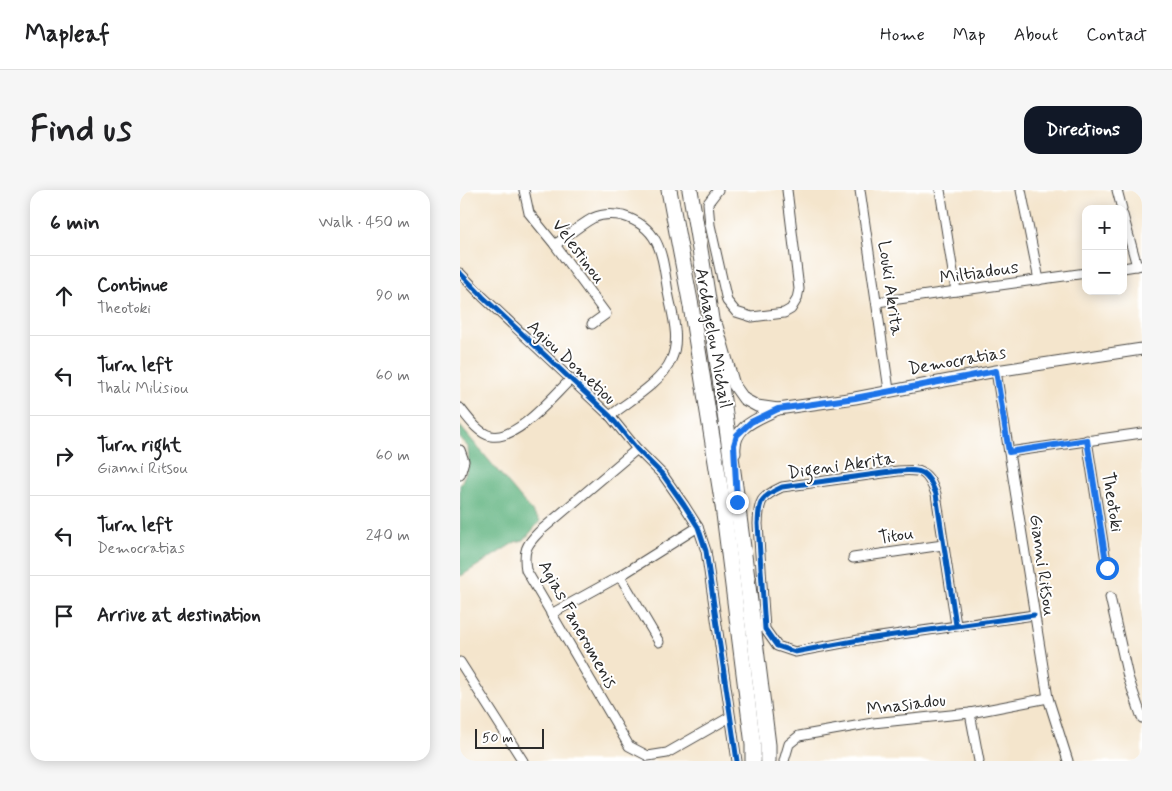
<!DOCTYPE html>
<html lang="en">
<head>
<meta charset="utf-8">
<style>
	body { margin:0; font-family:Mynerve,sans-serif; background:#f6f6f6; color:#202124 }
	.controls { position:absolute; right:15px; top:15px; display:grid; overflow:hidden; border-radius:10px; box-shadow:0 2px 12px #0003 }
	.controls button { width:45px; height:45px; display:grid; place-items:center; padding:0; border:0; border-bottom:1px solid #e0e0e0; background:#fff; color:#202124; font:25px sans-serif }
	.scale { position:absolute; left:15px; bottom:12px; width:69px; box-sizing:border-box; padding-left:5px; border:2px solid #2b2b2b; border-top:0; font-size:14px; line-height:18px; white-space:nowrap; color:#2b2b2b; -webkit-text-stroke:4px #fff; paint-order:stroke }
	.stop { position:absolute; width:15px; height:15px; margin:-11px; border:4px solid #1a73e8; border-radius:50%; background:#fff }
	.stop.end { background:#1a73e8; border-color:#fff; box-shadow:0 1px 5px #0008 }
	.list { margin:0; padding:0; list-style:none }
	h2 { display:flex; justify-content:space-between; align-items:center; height:65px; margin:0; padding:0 20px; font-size:21px }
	h2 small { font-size:16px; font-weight:400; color:#757577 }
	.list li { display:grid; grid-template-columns:32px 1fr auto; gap:15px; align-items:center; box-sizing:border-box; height:80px; padding:0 20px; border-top:1px solid #e0e0e0 }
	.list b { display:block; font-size:19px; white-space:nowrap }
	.list p { margin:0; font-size:16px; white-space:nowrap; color:#757577 }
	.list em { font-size:16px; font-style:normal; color:#757577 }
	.icon { flex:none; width:28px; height:28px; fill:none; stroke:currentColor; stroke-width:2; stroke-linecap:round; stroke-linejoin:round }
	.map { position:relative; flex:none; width:682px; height:571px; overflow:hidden; border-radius:15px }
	header { display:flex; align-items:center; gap:30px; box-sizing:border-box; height:70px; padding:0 25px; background:#fff; border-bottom:1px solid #e0e0e0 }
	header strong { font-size:24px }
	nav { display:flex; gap:28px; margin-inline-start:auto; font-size:18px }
	.intro { display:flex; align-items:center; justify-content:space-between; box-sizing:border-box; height:120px; padding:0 30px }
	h1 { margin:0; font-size:35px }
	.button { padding:12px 22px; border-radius:15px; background:#111827; color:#fff; font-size:18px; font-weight:700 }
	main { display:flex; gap:30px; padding:0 30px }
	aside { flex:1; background:#fff; border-radius:15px; box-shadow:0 2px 12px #0003 }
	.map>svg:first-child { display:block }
	.forest { fill:#5fb27f; stroke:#456e55 }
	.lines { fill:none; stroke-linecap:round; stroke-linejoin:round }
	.minor-casing { stroke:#494743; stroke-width:11 }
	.tertiary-casing { stroke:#494743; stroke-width:13 }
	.trunk-casing { stroke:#494743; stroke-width:17 }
	.minor { stroke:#fff; stroke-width:9 }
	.tertiary { stroke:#fff; stroke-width:11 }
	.trunk { stroke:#fff; stroke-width:15 }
	.cycleway-casing { stroke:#fff; stroke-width:8 }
	.cycleway { stroke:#0057b8; stroke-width:5 }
	.route { stroke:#1a73e8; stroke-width:6 }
	.labels { text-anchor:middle; stroke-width:4; stroke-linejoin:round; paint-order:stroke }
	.street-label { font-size:18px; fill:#2b2b2b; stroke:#fff }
</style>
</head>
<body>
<header>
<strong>Mapleaf</strong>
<nav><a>Home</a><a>Map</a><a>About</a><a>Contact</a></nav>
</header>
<div class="intro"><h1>Find us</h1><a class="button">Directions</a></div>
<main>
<aside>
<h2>6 min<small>Walk · 450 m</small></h2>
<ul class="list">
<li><svg class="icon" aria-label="ahead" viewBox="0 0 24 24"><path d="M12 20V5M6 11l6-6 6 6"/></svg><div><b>Continue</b><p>Theotoki</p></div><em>90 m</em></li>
<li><svg class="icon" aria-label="left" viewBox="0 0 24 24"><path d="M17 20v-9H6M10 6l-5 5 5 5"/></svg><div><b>Turn left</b><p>Thali Milisiou</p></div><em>60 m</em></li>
<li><svg class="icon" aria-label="right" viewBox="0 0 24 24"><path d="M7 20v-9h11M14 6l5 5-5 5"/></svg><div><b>Turn right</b><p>Gianni Ritsou</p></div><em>60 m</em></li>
<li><svg class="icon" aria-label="left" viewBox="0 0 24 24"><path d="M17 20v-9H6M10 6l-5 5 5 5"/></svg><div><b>Turn left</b><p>Democratias</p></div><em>240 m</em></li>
<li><svg class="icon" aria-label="arrive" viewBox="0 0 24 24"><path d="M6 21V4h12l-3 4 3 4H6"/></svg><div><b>Arrive at destination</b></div></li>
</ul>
</aside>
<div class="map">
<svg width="682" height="571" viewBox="0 0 682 571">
	<rect width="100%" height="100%" fill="#fff"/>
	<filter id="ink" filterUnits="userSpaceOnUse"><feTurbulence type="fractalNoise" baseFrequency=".02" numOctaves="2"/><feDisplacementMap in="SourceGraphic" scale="10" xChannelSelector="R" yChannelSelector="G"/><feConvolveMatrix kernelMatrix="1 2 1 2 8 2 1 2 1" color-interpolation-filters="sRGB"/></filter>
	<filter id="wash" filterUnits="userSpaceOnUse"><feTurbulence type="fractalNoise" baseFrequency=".0096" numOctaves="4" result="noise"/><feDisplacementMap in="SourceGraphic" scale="20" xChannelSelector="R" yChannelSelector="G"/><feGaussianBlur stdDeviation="1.12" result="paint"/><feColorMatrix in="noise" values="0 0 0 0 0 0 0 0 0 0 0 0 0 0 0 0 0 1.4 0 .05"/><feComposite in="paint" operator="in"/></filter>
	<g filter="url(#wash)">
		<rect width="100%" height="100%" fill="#f4e5cc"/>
		<!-- forest -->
		<path class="forest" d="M 0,236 L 80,331 L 64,350 L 55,352 L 1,386 L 0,385 L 0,296 L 9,275 L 8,257 L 0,248 Z"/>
	</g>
	<g filter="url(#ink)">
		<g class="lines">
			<defs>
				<g id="minor">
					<path d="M 64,0 L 69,23 L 95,55 L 146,124 L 132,134"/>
					<path d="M 258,0 L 248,13 L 250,35 L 267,111 L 276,122 L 292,127 L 324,123 L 331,119 L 337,109 L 339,99 L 327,0"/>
					<path d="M 400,0 L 429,200"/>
					<path d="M 480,0 L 496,101"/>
					<path d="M 561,0 L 579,90"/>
					<path d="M 657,0 L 662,19"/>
					<path d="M 663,25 L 677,76"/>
					<path d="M 95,55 C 107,46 120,35 133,28 C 142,24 154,24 163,26 C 202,38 202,67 208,102 C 212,124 221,149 211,170 C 202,192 169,211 150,226"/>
					<path d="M 663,78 L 682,75"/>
					<path d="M 0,83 L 23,107 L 150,226 L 177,259 L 203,285 L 224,315 L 238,337 L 246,361 L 277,571"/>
					<path d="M 417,112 L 626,83"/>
					<path d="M 536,181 L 588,508 L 608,571"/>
					<path d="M 0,218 C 8,228 18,243 31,246 C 57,251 94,205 111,189"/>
					<path d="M 627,250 L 647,378"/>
					<path d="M 177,259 L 79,342 C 66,355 63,361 66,380 L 169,556 L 188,566 L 207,563 L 270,527"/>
					<path d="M 0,260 L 4,271 L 0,285"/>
					<path d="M 549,262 L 682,243"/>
					<path d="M 393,368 L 483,355"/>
					<path d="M 160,386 L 199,452"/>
					<path d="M 650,407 L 668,487 L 682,528"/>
					<path d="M 91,424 L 160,386 L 238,337"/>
					<path d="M 496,435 L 476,304 C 467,281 463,279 438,281 L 322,297 C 300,307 299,311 298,334 L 305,439 L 317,456 L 335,462 L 399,450 L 574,425"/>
					<path d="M 0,472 L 63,571"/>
					<path d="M 510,523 L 519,571"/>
					<path d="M 324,571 L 329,554 L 339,546 L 413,533 L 510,523 L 588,508"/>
				</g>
				<g id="tertiary">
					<path d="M 257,136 L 274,195 L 284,209 L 297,216 L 318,219 L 395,208 L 536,181 L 682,159"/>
					<path d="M 275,263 C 272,236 298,229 318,219"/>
				</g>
				<g id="trunk">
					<path d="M 209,0 L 231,116 L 263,316 L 293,555 L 293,571"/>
					<path d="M 230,0 C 262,184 285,370 308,555 L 308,571"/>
				</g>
			</defs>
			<!-- minor casing -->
			<use href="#minor" class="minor-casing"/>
			<!-- tertiary casing -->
			<use href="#tertiary" class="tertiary-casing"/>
			<!-- trunk casing -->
			<use href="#trunk" class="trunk-casing"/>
			<!-- minor -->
			<use href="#minor" class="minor"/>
			<!-- tertiary -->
			<use href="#tertiary" class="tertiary"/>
			<!-- trunk -->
			<use href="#trunk" class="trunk"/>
			<defs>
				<g id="cycleway">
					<path d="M 0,83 L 23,107 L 150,226 L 177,259 L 203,285 L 224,315 L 238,337 L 246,361 L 277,571"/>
					<path d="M 496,435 L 476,304 C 467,281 463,279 438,281 L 322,297 C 300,307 299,311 298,334 L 305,439 L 317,456 L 335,462 L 399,450 L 574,425"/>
				</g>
			</defs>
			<!-- cycleway casing -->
			<use href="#cycleway" class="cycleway-casing"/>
			<!-- cycleway -->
			<use href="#cycleway" class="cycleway"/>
		</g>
	</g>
	<g class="lines" filter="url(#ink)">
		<!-- route -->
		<path class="route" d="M 277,312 L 274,255 L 277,245 L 291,232 L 318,219 L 395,208 L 536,181 L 549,262 L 627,250 L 647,378"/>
	</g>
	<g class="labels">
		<!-- street labels -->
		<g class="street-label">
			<text transform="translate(119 61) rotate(53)" y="6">Velestinou</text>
			<text transform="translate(519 82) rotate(-8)" y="6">Miltiadous</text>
			<text transform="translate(431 98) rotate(82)" y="6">Louki Akrita</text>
			<text transform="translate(254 148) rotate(80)" y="6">Archagelou Michail</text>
			<text transform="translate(497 170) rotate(-10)" y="6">Democratias</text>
			<text transform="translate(112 172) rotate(43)" y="6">Agiou Dometiou</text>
			<text transform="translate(381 275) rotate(-8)" y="6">Digeni Akrita</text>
			<text transform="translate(653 312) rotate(81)" y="6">Theotoki</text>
			<text transform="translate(436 345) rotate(-8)" y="6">Titou</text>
			<text transform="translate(583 375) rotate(82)" y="6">Gianni Ritsou</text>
			<text transform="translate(118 434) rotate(61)" y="6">Agias Faneromenis</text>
			<text transform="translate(446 514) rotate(-7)" y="6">Mnasiadou</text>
		</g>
	</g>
</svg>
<div class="controls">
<button>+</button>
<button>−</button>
</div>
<div class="scale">50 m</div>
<div class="stop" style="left:647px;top:378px"></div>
<div class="stop end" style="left:277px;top:312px"></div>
</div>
</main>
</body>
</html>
